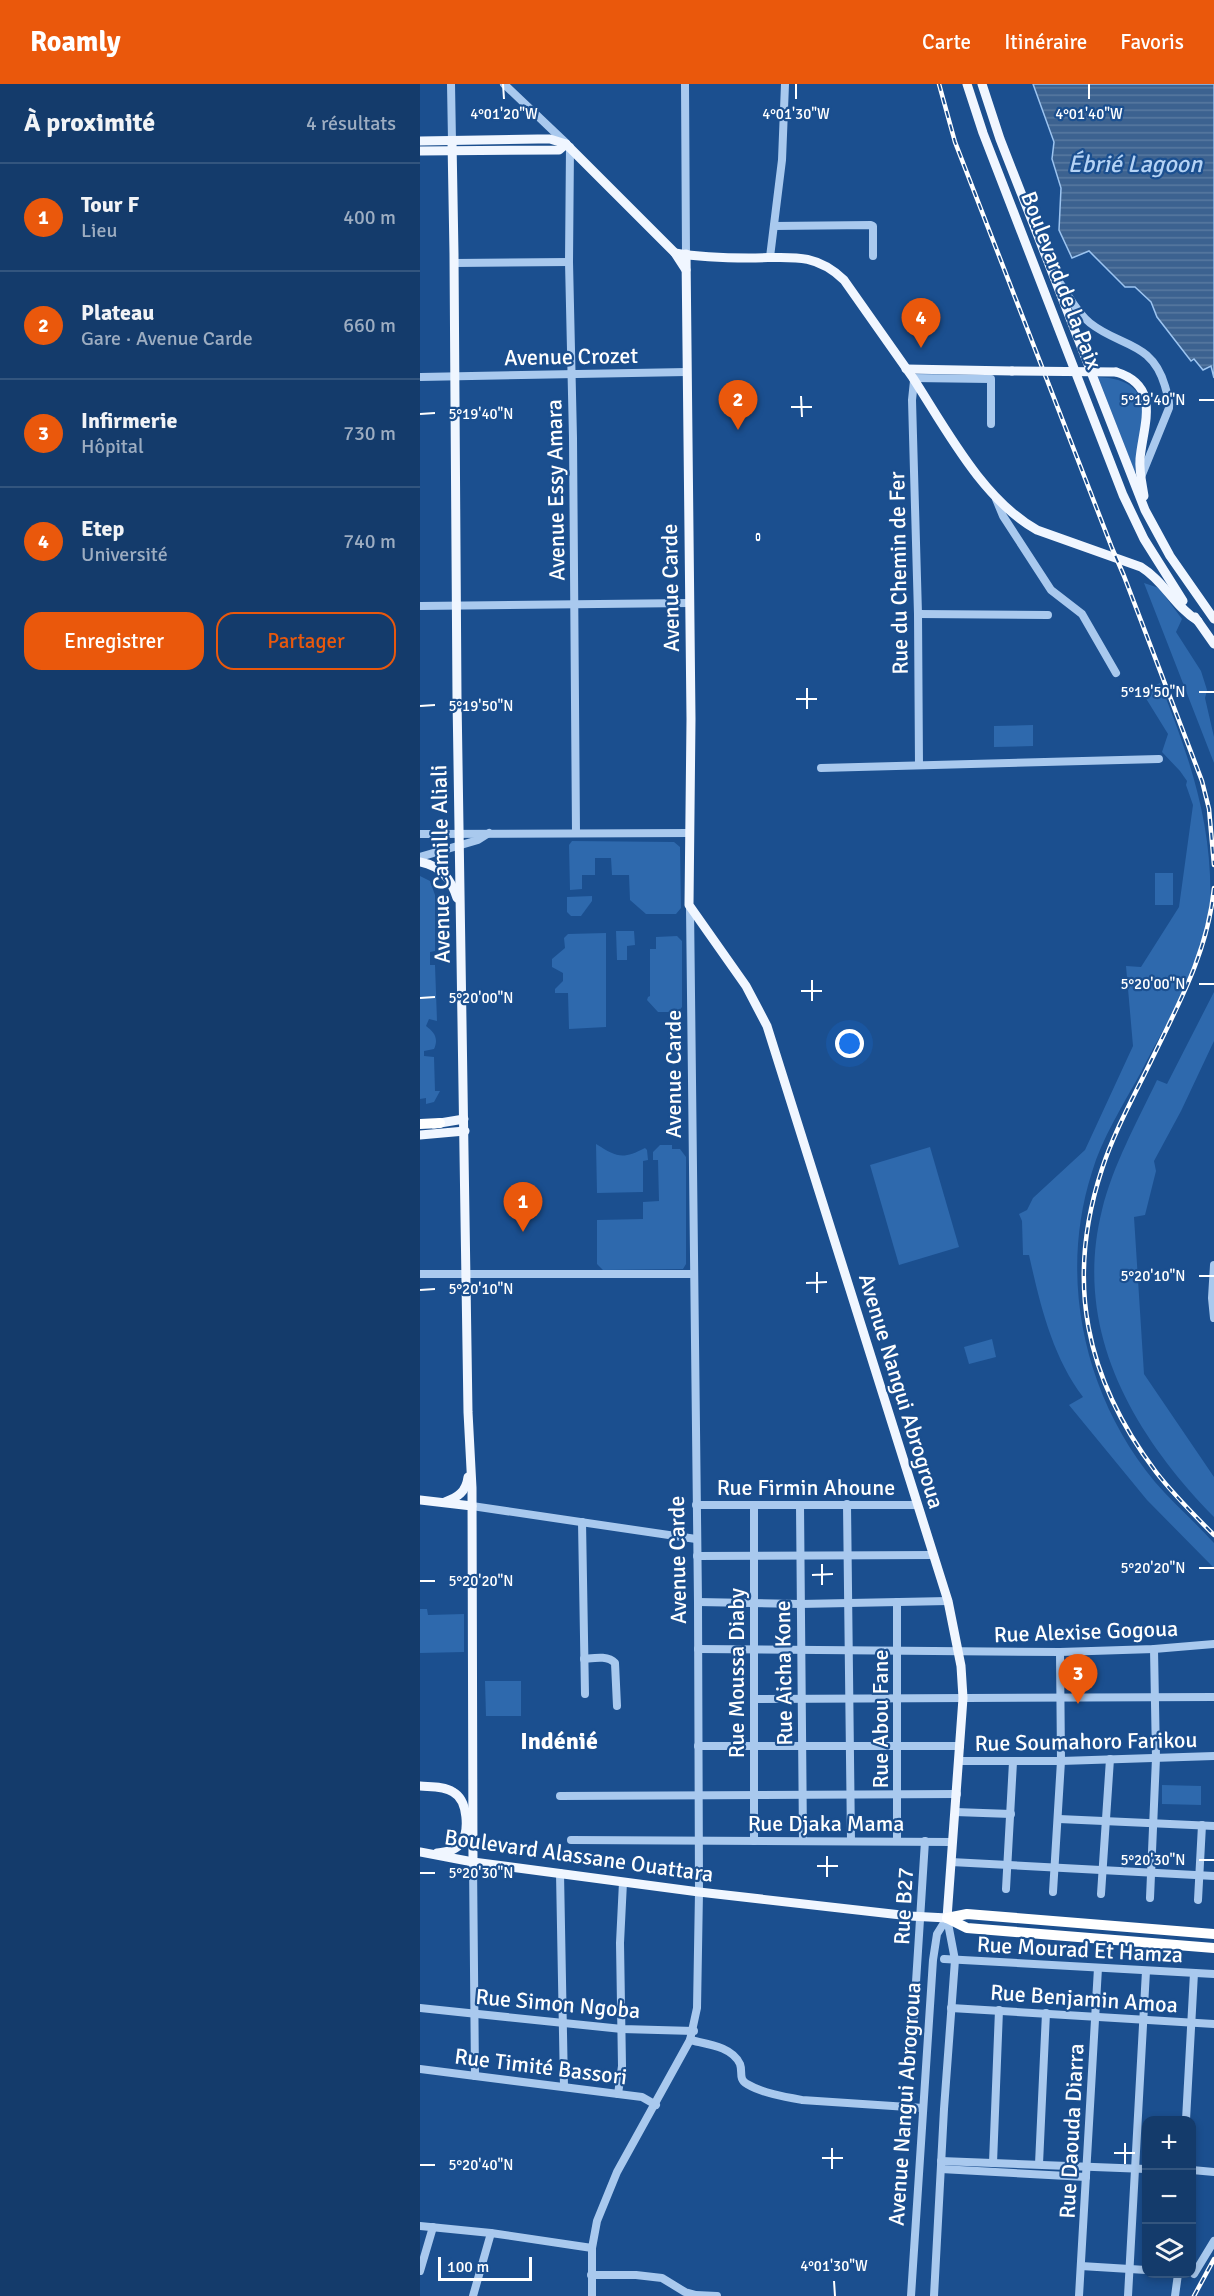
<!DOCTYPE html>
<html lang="fr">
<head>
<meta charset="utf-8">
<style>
	body { margin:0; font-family:Signika,sans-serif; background:#214673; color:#f1f3f6 }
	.controls { position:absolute; right:18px; bottom:18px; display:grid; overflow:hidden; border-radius:12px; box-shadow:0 3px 9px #0003 }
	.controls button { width:54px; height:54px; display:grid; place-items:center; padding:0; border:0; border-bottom:2px solid #33557e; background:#143b6b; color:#f1f3f6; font:30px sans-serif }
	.scale { position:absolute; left:18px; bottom:15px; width:94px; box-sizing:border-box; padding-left:6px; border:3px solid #fff; border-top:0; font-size:16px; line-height:21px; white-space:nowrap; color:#fff; -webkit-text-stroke:4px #1b4f8f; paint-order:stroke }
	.you { position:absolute; left:430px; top:960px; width:21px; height:21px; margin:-15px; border:4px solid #fff; border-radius:50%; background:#1a73e8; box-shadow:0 0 0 9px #1a73e833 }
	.badge { display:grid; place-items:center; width:39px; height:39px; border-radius:50%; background:#ea580c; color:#fff; font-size:20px; font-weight:700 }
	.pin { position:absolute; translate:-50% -50px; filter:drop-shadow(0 2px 3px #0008) }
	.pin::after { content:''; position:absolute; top:32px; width:21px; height:18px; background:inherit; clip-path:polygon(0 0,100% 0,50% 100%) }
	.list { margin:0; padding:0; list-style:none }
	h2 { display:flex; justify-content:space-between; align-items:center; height:78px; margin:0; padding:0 24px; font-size:26px }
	h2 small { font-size:20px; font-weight:400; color:#9dadc1 }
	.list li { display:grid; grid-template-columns:39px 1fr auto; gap:18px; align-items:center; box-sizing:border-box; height:108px; padding:0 24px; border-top:2px solid #33557e }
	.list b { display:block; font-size:22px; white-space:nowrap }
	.list p { margin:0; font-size:20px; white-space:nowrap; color:#9dadc1 }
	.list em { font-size:20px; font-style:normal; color:#9dadc1 }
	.actions { display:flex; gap:12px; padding:18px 24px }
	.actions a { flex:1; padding:14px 0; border:2px solid #ea580c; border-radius:18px; text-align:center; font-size:21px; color:#ea580c }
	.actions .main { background:#ea580c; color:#fff }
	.icon { flex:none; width:33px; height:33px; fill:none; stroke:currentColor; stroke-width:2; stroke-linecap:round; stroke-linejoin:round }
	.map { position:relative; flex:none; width:794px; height:2212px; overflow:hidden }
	header { display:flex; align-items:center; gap:36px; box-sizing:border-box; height:84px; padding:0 30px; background:#ea580c; color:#fff }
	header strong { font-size:28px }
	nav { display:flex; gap:33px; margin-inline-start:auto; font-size:21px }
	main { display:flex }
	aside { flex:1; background:#143b6b }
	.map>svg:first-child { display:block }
	.green { fill:#2e69ad }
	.water { fill:url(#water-rules); stroke:#9cc4f0; stroke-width:1.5 }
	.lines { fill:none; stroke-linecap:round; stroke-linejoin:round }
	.minor { stroke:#a9c9ee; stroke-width:8 }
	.major { stroke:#f0f6ff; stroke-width:9 }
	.highway { stroke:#fff; stroke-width:10 }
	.rail-casing { stroke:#fff; stroke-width:4.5 }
	.rail { stroke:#1b4f8f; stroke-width:2; stroke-dasharray:7; stroke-linecap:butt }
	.major-bridge { stroke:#f0f6ff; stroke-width:9 }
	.ticks { fill:none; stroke:#fff; stroke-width:2 }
	.labels { text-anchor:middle; stroke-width:4.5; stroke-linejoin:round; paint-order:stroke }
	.street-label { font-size:22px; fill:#fff; stroke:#1b4f8f }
	.water-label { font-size:24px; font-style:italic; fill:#b5d3f5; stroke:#1b4f8f }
	.neighbourhood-label { font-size:24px; font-weight:bold; fill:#fff; stroke:#1b4f8f }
	.ticks-label { font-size:15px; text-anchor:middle; fill:#fff; stroke:#1b4f8f; stroke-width:4.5; stroke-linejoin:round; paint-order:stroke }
</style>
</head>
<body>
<header>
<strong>Roamly</strong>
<nav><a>Carte</a><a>Itinéraire</a><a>Favoris</a></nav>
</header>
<main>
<aside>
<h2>À proximité<small>4 résultats</small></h2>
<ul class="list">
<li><span class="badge">1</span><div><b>Tour F</b><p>Lieu</p></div><em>400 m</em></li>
<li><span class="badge">2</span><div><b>Plateau</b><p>Gare · Avenue Carde</p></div><em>660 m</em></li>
<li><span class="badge">3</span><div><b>Infirmerie</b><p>Hôpital</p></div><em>730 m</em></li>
<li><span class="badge">4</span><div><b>Etep</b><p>Université</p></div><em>740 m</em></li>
</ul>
<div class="actions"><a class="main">Enregistrer</a><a>Partager</a></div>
</aside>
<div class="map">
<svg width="794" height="2212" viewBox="0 0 794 2212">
	<defs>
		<pattern id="water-rules" width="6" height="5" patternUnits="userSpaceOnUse" patternTransform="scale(1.5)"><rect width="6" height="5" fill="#3c6290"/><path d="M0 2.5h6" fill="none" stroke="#597aa1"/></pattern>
	</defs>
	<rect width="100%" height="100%" fill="#1b4f8f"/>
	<!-- green -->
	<g class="green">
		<path d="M 678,293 C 742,296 721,343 715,389 Z"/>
		<path d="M 724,499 L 739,504 L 762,535 L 756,548 L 781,587 L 787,606 L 785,614 L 794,653 L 794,679 Z"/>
		<path d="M 740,599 C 770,674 794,743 790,826 C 783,882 745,940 720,990 C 703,1021 682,1054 672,1088 C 638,1194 664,1312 735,1398 C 753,1419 775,1438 794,1459 L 794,1484 L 727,1416 L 649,1321 L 663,1313 C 632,1272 620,1220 609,1171 L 603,1171 L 602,1137 L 599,1130 L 607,1126 L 613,1114 L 665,1066 L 713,962 L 706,882 L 721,883 L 759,823 L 773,721 L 766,701 L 767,697 L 760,687 L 742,668 L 748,650 L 722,608 Z"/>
		<path d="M 613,641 L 613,662 L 574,663 L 574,642 Z"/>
		<path d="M 152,757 L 254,758 L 260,763 L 261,824 L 256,830 L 226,830 L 210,816 L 209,791 L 192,791 L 191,774 L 175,774 L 175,791 L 162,791 L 162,805 L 150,806 L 149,761 Z"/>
		<rect x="735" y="789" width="18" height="32"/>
		<path d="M 0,792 L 10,797 L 15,811 L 15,867 L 10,868 L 10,881 L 15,881 L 17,937 L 9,935 L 6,942 C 14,948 19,954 14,965 L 4,967 L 4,972 L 14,973 L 15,1007 L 20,1007 L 14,1018 L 6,1020 L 6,1014 L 0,1015 Z"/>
		<path d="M 172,812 L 172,817 L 161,832 L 151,832 L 147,828 L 147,813 Z"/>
		<path d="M 196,847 L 214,847 L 215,861 L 207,862 L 207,876 L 197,876 Z"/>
		<path d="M 186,849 L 186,943 L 149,945 L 148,909 L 135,909 L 135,905 L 143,897 L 143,889 L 132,883 L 132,875 L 145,864 L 144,854 L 148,850 Z"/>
		<path d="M 257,852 L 262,857 L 262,923 L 258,928 L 238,928 L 227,916 L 228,913 L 230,912 L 230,865 L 236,865 L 236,853 Z"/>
		<path d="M 794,908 L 794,957 L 761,1027 L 734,1077 L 736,1087 L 725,1131 L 714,1133 L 724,1290 L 794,1393 L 794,1433 C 713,1350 652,1246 682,1126 C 693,1081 717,1038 737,996 L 747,1000 Z"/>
		<path d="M 176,1060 C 197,1073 202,1076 225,1064 L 227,1066 L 228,1076 L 223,1077 L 223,1108 L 177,1109 Z"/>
		<path d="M 240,1061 L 252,1061 L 252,1065 L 260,1065 L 266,1073 L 266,1180 L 263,1185 L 183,1186 L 177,1180 L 177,1136 L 223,1135 L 223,1118 L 239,1117 L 238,1076 L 233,1076 L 233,1068 Z"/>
		<path d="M 510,1063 L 539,1163 L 479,1181 L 450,1081 Z"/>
		<path d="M 572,1255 L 576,1273 L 549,1280 L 544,1263 Z"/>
		<path d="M 0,1525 L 7,1525 L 8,1531 L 44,1530 L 44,1568 L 0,1569 Z"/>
		<path d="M 65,1597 L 101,1597 L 101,1632 L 66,1632 Z"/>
		<path d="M 742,1701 L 781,1702 L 781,1721 L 742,1720 Z"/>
	</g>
	<!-- water -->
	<path class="water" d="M 613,0 L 794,0 L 794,294 L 791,282 L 783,286 L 774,275 L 771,277 L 737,233 L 731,218 L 715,203 L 705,203 L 669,167 L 652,174 L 639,146 L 641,104 L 632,75 L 634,58 Z"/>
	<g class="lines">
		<!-- minor -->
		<g class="minor">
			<path d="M 31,0 L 32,57"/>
			<path d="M 84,0 L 146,59"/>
			<path d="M 265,0 L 266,170"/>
			<path d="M 150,63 L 149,178 L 153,354 L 156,749"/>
			<path d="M 354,142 L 451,141 L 453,142 L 453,172"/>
			<path d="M 350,173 L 362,76 L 365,0"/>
			<path d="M 34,179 L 149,178"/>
			<path d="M 637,195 C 648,209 655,227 670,239 C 700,263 732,257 745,302 C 747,310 750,316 749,324 L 721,393"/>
			<path d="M 0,293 L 267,288"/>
			<path d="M 493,294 L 571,295 L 571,340"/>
			<path d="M 494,297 L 492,316 L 498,530 L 499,681"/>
			<path d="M 576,415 L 583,432 L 631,506 L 662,530 L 696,589"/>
			<path d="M 0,522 L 269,519"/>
			<path d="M 498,530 L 628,531"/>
			<path d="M 401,684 L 739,675"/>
			<path d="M 0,750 L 270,749"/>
			<path d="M 0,773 L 58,756 L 69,749"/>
			<path d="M 794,1181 L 792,1214 L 794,1234"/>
			<path d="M 0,1190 L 274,1190"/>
			<path d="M 427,1420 L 431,1757"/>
			<path d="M 276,1421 L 497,1421"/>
			<path d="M 380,1421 L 383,1757"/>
			<path d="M 52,1422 L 276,1455"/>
			<path d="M 162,1438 L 165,1610"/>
			<path d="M 277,1472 L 513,1471"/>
			<path d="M 278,1518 L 380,1520 L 528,1517"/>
			<path d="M 477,1518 L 477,1757"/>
			<path d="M 278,1565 L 640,1568 L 734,1565 L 794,1560"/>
			<path d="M 164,1575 C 174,1574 188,1571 195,1579 L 197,1622"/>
			<path d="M 334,1615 L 794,1613"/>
			<path d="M 278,1662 L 540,1662"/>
			<path d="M 539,1677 L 641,1677 L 794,1672"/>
			<path d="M 140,1712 L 537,1710"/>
			<path d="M 535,1728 L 591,1730"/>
			<path d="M 639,1735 L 794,1742"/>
			<path d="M 151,1756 L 532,1758"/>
			<path d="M 334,1757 L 334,1421"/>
			<path d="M 53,1778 L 55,1992"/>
			<path d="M 531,1778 L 794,1792"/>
			<path d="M 140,1789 L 144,2003"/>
			<path d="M 586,1805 L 593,1678"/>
			<path d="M 633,1808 L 641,1677 L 640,1568"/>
			<path d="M 681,1810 L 690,1675"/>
			<path d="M 730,1814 L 736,1674 L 734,1565"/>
			<path d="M 778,1816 L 782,1741"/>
			<path d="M 524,1875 L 794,1890"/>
			<path d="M 0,1924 L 202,1945 L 274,1947"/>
			<path d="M 531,1924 L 794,1940"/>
			<path d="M 270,1956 C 286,1960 312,1962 320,1980 C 323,1988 318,1995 327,2000 C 342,2009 365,2013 382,2016 L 503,2024"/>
			<path d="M 492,1961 L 505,1757"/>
			<path d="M 0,1985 L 222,2013 L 236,2021"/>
			<path d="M 198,2010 L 202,1982 L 200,1859 L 203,1798"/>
			<path d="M 766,2036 L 774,1889"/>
			<path d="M 521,2077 L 726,2085"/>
			<path d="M 573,2079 L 579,1926"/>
			<path d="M 619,2080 L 626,1929"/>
			<path d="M 521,2085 L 666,2093"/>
			<path d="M 772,2086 L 794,2088"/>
			<path d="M 0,2142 L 71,2149 L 172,2164"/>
			<path d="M 661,2182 L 726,2186"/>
			<path d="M 0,2187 L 13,2143"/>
			<path d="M 774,2190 L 794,2157"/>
			<path d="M 171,2191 L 216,2191 L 242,2194 L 265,2208 L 276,2211 L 297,2212"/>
			<path d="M 53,2212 L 71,2149"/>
			<path d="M 172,2212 L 172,2164 L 177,2137 L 197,2088 L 270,1956 L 277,1924 L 279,1808 L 278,1518 L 270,823"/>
			<path d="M 491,2212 L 513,1876 L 517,1850 L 527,1834"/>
			<path d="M 514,2212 L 524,2025 L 535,1876 L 527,1834"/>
			<path d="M 659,2212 L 678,1884"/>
			<path d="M 708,2212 L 726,1887"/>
			<path d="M 755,2212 L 758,2190"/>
		</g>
		<!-- major -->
		<g class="major">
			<path d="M 547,0 L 563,49 L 703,411 L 724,455 L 763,517"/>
			<path d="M 562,0 L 580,55 L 725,426 L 750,472 L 794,535"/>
			<path d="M 0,57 L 118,55 L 130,55 L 146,60 L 255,169 L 266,186"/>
			<path d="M 32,57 L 34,170 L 37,614 L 48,1328 L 52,1404 L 53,1778"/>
			<path d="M 0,67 L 139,66 L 146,60"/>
			<path d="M 255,169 C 279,173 305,174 329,174 C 368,174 394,167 424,196 C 447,229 470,261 493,294 C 526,345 563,416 617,446 L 721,483 C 744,497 755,523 778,537"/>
			<path d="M 486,285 L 592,287"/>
			<path d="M 696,288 C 742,302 723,341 720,375 C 719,387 722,399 724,412"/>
			<path d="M 775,533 L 794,560"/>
			<path d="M 0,778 C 21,782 31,795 37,814"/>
			<path d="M 14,1040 L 44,1035"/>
			<path d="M 0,1051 L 45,1047"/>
			<path d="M 0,1416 L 52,1422"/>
			<path d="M 25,1418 C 38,1413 46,1408 48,1393"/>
			<path d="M 0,1702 C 10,1703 24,1702 33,1708 C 48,1716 50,1748 40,1760 C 34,1767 25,1768 17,1769"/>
			<path d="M 0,1768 L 53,1778 L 279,1808 L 490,1832 L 527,1834 L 543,1614 L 541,1582 L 528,1517 L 347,942 L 326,902 L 269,821 L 271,635 L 266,170"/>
		</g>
		<!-- highway -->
		<g class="highway">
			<path d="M 0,1040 L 20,1039"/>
			<path d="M 527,1834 L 547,1844 L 794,1864"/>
			<path d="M 527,1834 L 547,1830 L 794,1850"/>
		</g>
		<defs>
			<g id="rail">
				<path d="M 519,0 L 535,58 L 692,464 L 704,492 L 782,697 L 789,725 L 794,781"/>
				<path d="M 338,455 L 338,451"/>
				<path d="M 794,804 C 788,868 758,921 731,977 C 714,1012 694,1048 682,1085 C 645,1197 665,1294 736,1388 C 753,1410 774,1431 794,1451"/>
				<path d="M 774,2212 L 794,2175"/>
			</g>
		</defs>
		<!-- rail casing -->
		<use href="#rail" class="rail-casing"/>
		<!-- rail -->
		<use href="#rail" class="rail"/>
		<!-- major-bridge -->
		<path class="major-bridge" d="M 592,287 L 696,288"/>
	</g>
	<!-- ticks -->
	<path class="ticks" d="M 83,0 L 84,15M 376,0 L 376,15M 669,0 L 669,15M 381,312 L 382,333M 779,316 L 794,316M 371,323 L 392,323M 0,330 L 15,329M 387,604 L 387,625M 779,608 L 794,608M 376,615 L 397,615M 0,622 L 15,621M 392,896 L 392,917M 779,900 L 794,900M 381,907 L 402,907M 0,914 L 15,913M 397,1188 L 397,1209M 779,1192 L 794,1192M 386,1199 L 407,1198M 0,1206 L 15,1205M 402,1480 L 402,1501M 779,1484 L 794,1484M 392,1491 L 413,1490M 0,1497 L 15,1497M 407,1772 L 407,1793M 779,1776 L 794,1776M 397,1782 L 418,1782M 0,1789 L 15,1789M 705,2059 L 705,2080M 412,2064 L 412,2085M 694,2069 L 715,2069M 402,2074 L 423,2074M 0,2081 L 15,2081M 414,2197 L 415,2212"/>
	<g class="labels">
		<!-- street labels -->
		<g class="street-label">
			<text transform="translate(642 196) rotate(69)" y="8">Boulevard de la Paix</text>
			<text transform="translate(151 272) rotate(-1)" y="8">Avenue Crozet</text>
			<text transform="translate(135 406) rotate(-91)" y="8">Avenue Essy Amara</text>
			<text transform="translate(478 489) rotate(-91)" y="8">Rue du Chemin de Fer</text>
			<text transform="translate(250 504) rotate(-91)" y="8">Avenue Carde</text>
			<text transform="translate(20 780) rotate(-91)" y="8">Avenue Camille Aliali</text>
			<text transform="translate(253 990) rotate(-90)" y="8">Avenue Carde</text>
			<text transform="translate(482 1307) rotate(73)" y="8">Avenue Nangui Abrogroua</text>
			<text x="386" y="1411">Rue Firmin Ahoune</text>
			<text transform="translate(257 1476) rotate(-91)" y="8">Avenue Carde</text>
			<text transform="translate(666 1547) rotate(-2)" y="8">Rue Alexise Gogoua</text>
			<text transform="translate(316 1589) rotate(-90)" y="8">Rue Moussa Diaby</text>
			<text transform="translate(363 1589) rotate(-91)" y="8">Rue Aicha Kone</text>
			<text transform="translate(460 1635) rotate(-90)" y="8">Rue Abou Fane</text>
			<text transform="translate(666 1657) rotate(-1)" y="8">Rue Soumahoro Farikou</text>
			<text x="406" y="1747">Rue Djaka Mama</text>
			<text transform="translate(159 1771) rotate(8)" y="8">Boulevard Alassane Ouattara</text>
			<text transform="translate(483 1822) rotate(-87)" y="8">Rue B27</text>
			<text transform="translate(660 1865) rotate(3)" y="8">Rue Mourad Et Hamza</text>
			<text transform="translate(664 1914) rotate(4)" y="8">Rue Benjamin Amoa</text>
			<text transform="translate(138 1919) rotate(5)" y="8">Rue Simon Ngoba</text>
			<text transform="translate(121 1982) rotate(7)" y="8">Rue Timité Bassori</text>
			<text transform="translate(484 2020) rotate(-86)" y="8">Avenue Nangui Abrogroua</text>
			<text transform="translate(651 2047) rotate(-87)" y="8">Rue Daouda Diarra</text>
		</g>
		<!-- water labels -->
		<g class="water-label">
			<text x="715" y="88">Ébrié Lagoon</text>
		</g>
		<!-- neighbourhood labels -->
		<g class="neighbourhood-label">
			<text x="139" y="1665">Indénié</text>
		</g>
	</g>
	<g class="ticks-label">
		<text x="84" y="35">4°01'20"W</text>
		<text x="376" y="35">4°01'30"W</text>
		<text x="669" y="35">4°01'40"W</text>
		<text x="733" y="321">5°19'40"N</text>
		<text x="61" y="335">5°19'40"N</text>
		<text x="733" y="613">5°19'50"N</text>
		<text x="61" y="627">5°19'50"N</text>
		<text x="733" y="905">5°20'00"N</text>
		<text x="61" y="919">5°20'00"N</text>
		<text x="733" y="1197">5°20'10"N</text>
		<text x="61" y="1210">5°20'10"N</text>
		<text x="733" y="1489">5°20'20"N</text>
		<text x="61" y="1502">5°20'20"N</text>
		<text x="733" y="1781">5°20'30"N</text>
		<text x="61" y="1794">5°20'30"N</text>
		<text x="61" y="2086">5°20'40"N</text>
		<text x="414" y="2187">4°01'30"W</text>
	</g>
</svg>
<div class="controls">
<button>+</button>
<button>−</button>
<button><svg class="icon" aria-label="layers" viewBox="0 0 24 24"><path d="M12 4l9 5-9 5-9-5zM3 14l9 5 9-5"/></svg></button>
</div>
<div class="scale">100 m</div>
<div class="you"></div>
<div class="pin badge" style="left:103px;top:1148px">1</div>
<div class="pin badge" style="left:318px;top:346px">2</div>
<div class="pin badge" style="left:658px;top:1620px">3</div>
<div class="pin badge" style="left:501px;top:264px">4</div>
</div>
</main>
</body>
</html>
